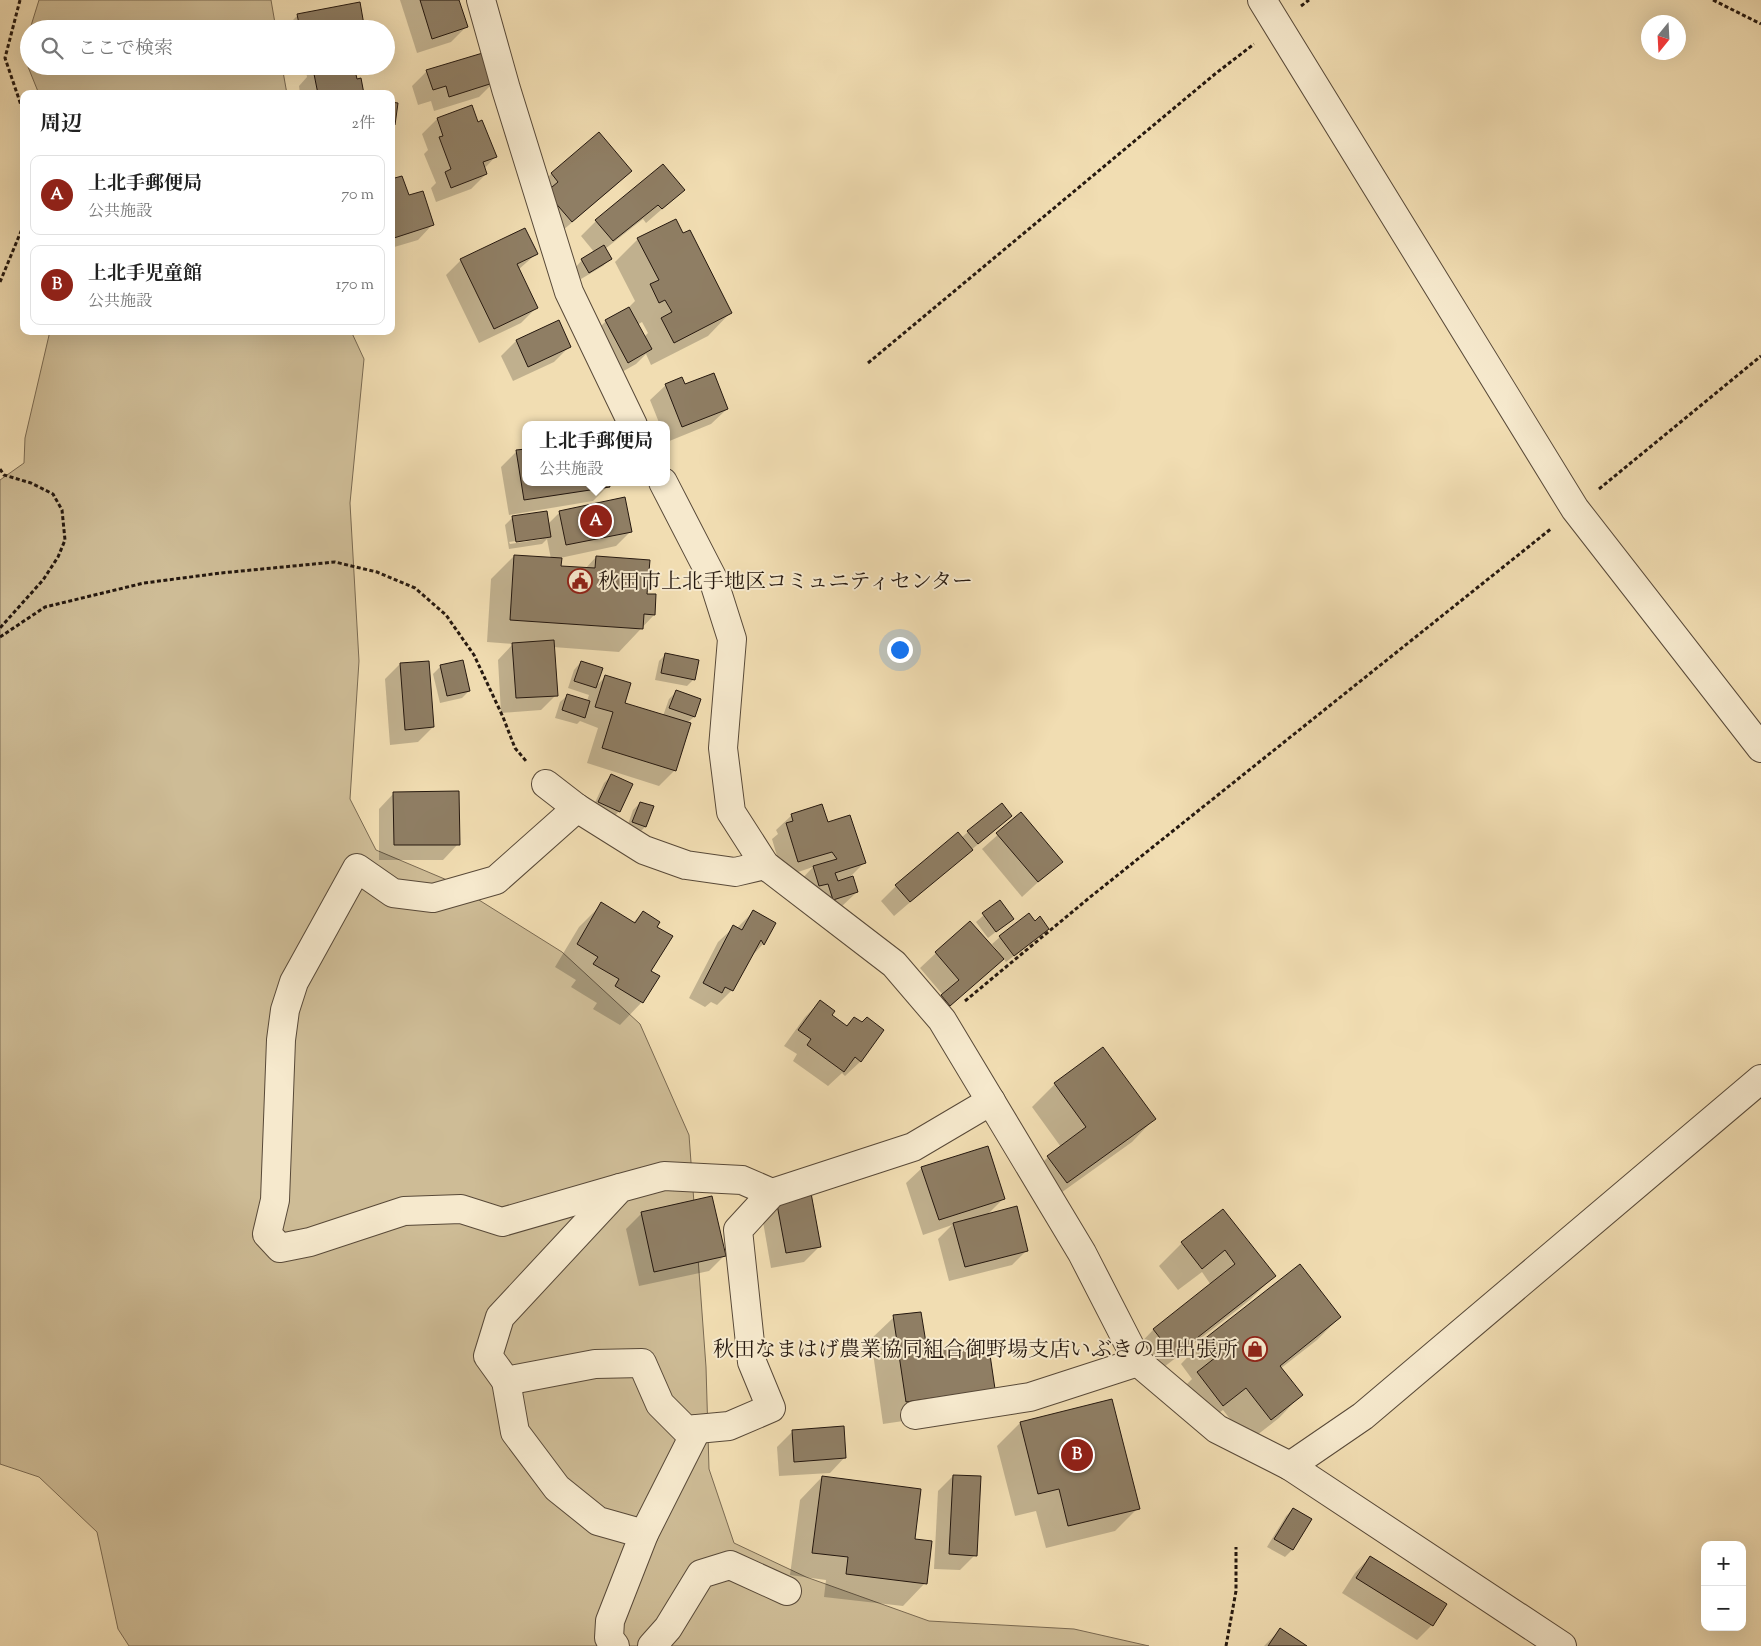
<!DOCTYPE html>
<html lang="ja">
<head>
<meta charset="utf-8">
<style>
	body { margin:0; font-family:"Sorts Mill Goudy","Noto Serif JP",serif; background:#f6f6f6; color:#222 }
	.controls { position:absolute; right:15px; bottom:15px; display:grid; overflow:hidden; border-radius:10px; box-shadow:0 5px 20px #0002 }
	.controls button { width:45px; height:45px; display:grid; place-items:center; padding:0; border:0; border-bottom:1px solid #e0e0e0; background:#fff; color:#222; font:25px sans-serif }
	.compass { position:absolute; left:1641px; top:15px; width:45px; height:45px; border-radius:50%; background:#fff; box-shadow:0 5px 20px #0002; rotate:198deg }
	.you { position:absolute; left:899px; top:649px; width:18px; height:18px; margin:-12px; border:4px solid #fff; border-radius:50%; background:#1a73e8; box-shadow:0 0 0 8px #1a73e833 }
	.badge { display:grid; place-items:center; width:32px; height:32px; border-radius:50%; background:#8f2418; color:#fff; font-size:16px; font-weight:700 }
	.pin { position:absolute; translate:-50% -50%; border:2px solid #fff; box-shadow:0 1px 5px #0006 }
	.popup { position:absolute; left:522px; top:421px; width:148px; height:65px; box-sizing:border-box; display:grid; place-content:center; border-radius:10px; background:#fff; filter:drop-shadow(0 1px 4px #0005); font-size:16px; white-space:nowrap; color:#767676 }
	.popup b { font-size:19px; color:#222 }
	.popup::after { content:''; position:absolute; left:50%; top:100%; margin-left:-10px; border:10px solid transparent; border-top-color:#fff }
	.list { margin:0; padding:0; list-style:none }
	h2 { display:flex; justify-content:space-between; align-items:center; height:65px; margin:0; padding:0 20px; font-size:21px }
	h2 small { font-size:16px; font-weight:400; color:#767676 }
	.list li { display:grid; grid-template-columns:32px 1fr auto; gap:15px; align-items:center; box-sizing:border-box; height:80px; margin:0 10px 10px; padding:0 10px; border:1px solid #e0e0e0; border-radius:10px }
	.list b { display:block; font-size:19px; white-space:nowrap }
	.list p { margin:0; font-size:16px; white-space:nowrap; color:#767676 }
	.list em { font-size:16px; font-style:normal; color:#767676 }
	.icon { flex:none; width:28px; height:28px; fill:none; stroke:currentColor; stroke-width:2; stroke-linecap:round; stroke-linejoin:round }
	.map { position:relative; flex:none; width:1761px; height:1646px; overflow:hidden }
	.search { position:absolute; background:#fff; box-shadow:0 5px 20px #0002; left:20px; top:20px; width:375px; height:55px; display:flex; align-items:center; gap:12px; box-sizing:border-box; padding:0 18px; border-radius:28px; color:#767676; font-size:19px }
	.panel { position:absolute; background:#fff; box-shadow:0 5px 20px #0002; left:20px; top:90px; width:375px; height:245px; border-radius:10px }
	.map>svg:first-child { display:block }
	.green { fill:#cebc96; stroke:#7a6a52 }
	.shadow { fill:#0003; fill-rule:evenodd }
	.building { fill:#8f7e64; stroke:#25180f }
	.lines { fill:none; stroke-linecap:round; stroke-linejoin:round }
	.minor-casing { stroke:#584938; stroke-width:30 }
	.path { stroke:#25180f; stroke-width:3; stroke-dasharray:4 2.5; stroke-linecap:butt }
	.minor { stroke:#f6e9cd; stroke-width:28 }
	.labels { text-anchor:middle; stroke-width:4; stroke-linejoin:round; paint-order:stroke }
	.poi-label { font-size:21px; fill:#25180f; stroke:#f6e9cd; text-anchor:start }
</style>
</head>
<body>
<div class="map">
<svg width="1761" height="1646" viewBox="0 0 1761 1646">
	<rect width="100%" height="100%" fill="#f1ddb2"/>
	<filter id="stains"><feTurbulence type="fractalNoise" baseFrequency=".004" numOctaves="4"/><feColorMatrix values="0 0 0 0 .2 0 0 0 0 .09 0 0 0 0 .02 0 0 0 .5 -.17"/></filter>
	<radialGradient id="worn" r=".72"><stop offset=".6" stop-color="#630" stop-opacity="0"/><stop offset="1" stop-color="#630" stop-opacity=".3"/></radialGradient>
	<!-- green -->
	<g class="green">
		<path d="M 39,0 L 271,0 L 276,29 L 30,29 Z"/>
		<path d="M 29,31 L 29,66 L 282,66 L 287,94 L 39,94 L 22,52 Z"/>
		<path d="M 50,331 L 351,331 L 364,359 L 350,503 L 359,661 L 350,799 L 376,850 L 447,880 L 562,952 L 640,1024 L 689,1135 L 706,1367 L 709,1469 L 734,1543 L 806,1577 L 929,1621 L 1074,1629 L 1149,1646 L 129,1646 L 118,1629 L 97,1532 L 39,1477 L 0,1464 L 0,480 L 24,463 L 25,438 Z"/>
	</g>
	<!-- shadow -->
	<g class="shadow">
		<path d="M 400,0 L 458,0 L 466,27 L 451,42 L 417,53 Z"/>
		<path d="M 298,15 L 362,25 L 358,29 L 284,29 Z"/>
		<path d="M 305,66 L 354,66 L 356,81 L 363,94 L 300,94 L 299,86 L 307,77 Z"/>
		<path d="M 427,71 L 494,82 L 479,97 L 434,111 L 431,101 L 418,105 L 412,86 Z"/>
		<path d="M 471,107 L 477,123 L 495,157 L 484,169 L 486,174 L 471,189 L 436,202 L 431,188 L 436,183 L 424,154 L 428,150 L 422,134 L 437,119 Z"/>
		<path d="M 599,134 L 630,171 L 615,186 L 556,236 L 536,189 L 551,174 Z"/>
		<path d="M 391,181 L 433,224 L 418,240 L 391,248 Z"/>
		<path d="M 684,190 L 646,223 L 643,219 L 605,249 L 610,259 L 603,266 L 581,279 L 575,268 L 582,260 L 595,253 L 581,236 L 596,221 Z"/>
		<path d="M 638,239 L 730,313 L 708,336 L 651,365 L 646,354 L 636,364 L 613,377 L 591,336 L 606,321 L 628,308 L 635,301 L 615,262 ZM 642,322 L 648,333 L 644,337 L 637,325 Z"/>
		<path d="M 536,254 L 518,270 L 537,307 L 521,323 L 479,343 L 446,275 L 461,260 Z"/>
		<path d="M 516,341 L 569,347 L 554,362 L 513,381 L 501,356 Z"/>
		<path d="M 666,385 L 684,386 L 727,409 L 711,424 L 667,442 L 666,425 L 660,425 L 650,400 Z"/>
		<path d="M 526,450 L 526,482 L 608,486 L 593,501 L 509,515 L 501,467 L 517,451 Z"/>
		<path d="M 560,512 L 631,531 L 616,546 L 560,558 L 560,567 L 585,569 L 596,557 L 646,595 L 654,615 L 619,652 L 553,647 L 556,695 L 541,710 L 501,713 L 498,660 L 513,644 L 487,642 L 491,579 L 514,556 L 551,559 L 547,539 L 542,544 L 509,549 L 505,525 L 513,517 L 548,524 ZM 543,537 L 543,539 L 510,544 L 509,542 Z"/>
		<path d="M 666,654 L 694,679 L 687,686 L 655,680 L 659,661 Z"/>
		<path d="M 428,662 L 433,727 L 418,742 L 390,745 L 385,679 L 400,664 Z"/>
		<path d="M 581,662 L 596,686 L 606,676 L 623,704 L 663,716 L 669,699 L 676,692 L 694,717 L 687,723 L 675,770 L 659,786 L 587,763 L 598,728 L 580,721 L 577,724 L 555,718 L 560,702 L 568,695 L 587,701 L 589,695 L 568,688 L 574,670 Z"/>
		<path d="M 440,667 L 469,691 L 462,698 L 440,703 L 433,674 Z"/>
		<path d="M 612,775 L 619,811 L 612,819 L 592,809 L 604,783 Z"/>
		<path d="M 394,793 L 458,844 L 443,860 L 379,860 L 379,809 Z"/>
		<path d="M 640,803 L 652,807 L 645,827 L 638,834 L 626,830 L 633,810 Z"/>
		<path d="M 1021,814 L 1061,861 L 1022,897 L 982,849 Z"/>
		<path d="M 792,815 L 827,823 L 864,863 L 848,879 L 857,892 L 841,907 L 798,883 L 813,867 L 783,877 L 772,839 L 778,834 L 776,830 Z"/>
		<path d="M 1011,816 L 894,916 L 881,901 L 896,886 L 961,838 L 968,832 Z"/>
		<path d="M 999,902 L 1012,919 L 988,938 L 976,922 Z"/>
		<path d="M 602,904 L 633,923 L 643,912 L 656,927 L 650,971 L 642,1002 L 620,1025 L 593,1009 L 597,1003 L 571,987 L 576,980 L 555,967 L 579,927 Z"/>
		<path d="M 753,912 L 774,923 L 763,944 L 750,958 L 732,990 L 717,1005 L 711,1002 L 705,1007 L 689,998 L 718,942 L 734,927 L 737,928 Z"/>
		<path d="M 1034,922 L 1040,936 L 1006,962 L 1003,958 L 934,1020 L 927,1011 L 943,995 L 920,968 L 936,953 L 970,923 L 998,954 L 999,953 L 992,944 L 1000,937 Z"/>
		<path d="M 820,1002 L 830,1016 L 845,1027 L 854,1018 L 861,1061 L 845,1076 L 842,1073 L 828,1086 L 793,1061 L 797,1054 L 784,1046 L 805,1017 Z"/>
		<path d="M 1103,1049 L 1154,1119 L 1132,1142 L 1044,1205 L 1025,1180 L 1048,1157 L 1061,1147 L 1032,1107 L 1055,1084 Z"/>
		<path d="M 922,1168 L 1003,1199 L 987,1215 L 1027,1250 L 1012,1265 L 949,1281 L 938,1239 L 952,1225 L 923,1235 L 906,1183 Z"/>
		<path d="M 777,1200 L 819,1247 L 804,1262 L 771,1268 L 762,1216 Z"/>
		<path d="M 1223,1211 L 1274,1276 L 1251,1299 L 1150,1378 L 1131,1353 L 1153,1330 L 1211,1285 L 1202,1272 L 1178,1290 L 1159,1266 L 1182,1243 Z"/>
		<path d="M 641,1214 L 725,1255 L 709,1271 L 639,1286 L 626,1229 Z"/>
		<path d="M 1300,1266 L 1340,1317 L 1317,1340 L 1280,1369 L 1301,1395 L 1279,1418 L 1248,1442 L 1223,1410 L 1199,1427 L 1175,1396 L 1192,1379 L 1181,1364 L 1203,1341 Z"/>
		<path d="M 894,1317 L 926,1351 L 971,1411 L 883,1424 L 871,1339 Z"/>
		<path d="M 1020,1423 L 1138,1508 L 1115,1531 L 1046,1548 L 1036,1511 L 1015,1516 L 997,1446 Z"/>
		<path d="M 792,1432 L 845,1457 L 830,1473 L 779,1476 L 777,1447 Z"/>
		<path d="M 953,1476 L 975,1555 L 960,1570 L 934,1569 L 938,1491 Z"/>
		<path d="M 822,1477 L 914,1540 L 925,1583 L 903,1606 L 824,1597 L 826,1580 L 790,1575 L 800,1500 Z"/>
		<path d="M 1293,1509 L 1310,1519 L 1292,1550 L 1285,1557 L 1267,1547 L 1286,1516 Z"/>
		<path d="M 1370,1557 L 1432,1625 L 1417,1640 L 1342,1593 L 1355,1573 Z"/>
		<path d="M 1280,1630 L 1305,1646 L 1264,1646 Z"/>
	</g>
	<!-- building -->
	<g class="building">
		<path d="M 420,0 L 459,0 L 468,27 L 432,39 Z"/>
		<path d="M 360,2 L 364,25 L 354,27 L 354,29 L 300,29 L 297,14 Z"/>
		<path d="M 486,52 L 496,82 L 449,97 L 446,86 L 433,90 L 426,70 Z"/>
		<path d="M 323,66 L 354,66 L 357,79 L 361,78 L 364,94 L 318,94 L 313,69 Z"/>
		<path d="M 391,102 L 398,103 L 395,125 L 391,125 Z"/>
		<path d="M 472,105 L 478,122 L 482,120 L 497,157 L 483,162 L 487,174 L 451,188 L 445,172 L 451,169 L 439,137 L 443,136 L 437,118 Z"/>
		<path d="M 599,132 L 632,171 L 572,222 L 546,192 L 558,182 L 551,173 Z"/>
		<path d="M 663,164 L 685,190 L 662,209 L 658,205 L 613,241 L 595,220 Z"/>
		<path d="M 402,176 L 409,195 L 423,191 L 434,225 L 391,239 L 391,179 Z"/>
		<path d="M 676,219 L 683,233 L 690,230 L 732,313 L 674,343 L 661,318 L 672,312 L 665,300 L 659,303 L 650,284 L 659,280 L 637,238 Z"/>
		<path d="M 525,228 L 538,254 L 517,264 L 538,308 L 494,329 L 460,259 Z"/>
		<path d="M 604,245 L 612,259 L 589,273 L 581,259 Z"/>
		<path d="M 629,307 L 652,349 L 628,363 L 605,320 Z"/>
		<path d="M 559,320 L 571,347 L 528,367 L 516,340 Z"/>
		<path d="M 714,373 L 728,409 L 682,427 L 665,384 L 682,377 L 685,384 Z"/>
		<path d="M 526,449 L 526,482 L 609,482 L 610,487 L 524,500 L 516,450 Z"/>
		<path d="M 625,497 L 632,532 L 566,545 L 559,511 Z"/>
		<path d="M 547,511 L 551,537 L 516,542 L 512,516 Z"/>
		<path d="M 514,555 L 562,558 L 561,566 L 595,568 L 596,556 L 650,560 L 647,594 L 656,594 L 655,615 L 644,614 L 643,629 L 510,620 Z"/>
		<path d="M 554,640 L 558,696 L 516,698 L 512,643 Z"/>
		<path d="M 665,653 L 699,660 L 695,680 L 661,673 Z"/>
		<path d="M 463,660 L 470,691 L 447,696 L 440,665 Z"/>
		<path d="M 429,661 L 434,727 L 405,730 L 400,663 Z"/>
		<path d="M 581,661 L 603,668 L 596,688 L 574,681 Z"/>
		<path d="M 605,675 L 631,683 L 625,703 L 691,723 L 676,771 L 602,748 L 613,712 L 595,707 Z"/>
		<path d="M 676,690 L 701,699 L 695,717 L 669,708 Z"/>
		<path d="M 567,694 L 590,701 L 585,718 L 562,710 Z"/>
		<path d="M 611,774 L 633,784 L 620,812 L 598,802 Z"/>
		<path d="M 459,791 L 460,845 L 394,845 L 393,792 Z"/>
		<path d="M 640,802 L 654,806 L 646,827 L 632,822 Z"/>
		<path d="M 1002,803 L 1012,816 L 978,844 L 967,831 Z"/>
		<path d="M 822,804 L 828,822 L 850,815 L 866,863 L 835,873 L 838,881 L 853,876 L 858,892 L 833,900 L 828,884 L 819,886 L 813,866 L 837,859 L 832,852 L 798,862 L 786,823 L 793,821 L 791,814 Z"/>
		<path d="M 1021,812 L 1063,862 L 1038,882 L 996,833 Z"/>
		<path d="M 958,832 L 973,850 L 910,902 L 895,885 Z"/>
		<path d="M 1000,900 L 1014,919 L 996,932 L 982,913 Z"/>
		<path d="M 601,902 L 635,923 L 643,911 L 660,922 L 657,927 L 673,936 L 651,971 L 660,976 L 643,1003 L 615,986 L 619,979 L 593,964 L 598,957 L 577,944 Z"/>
		<path d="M 753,910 L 776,923 L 764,945 L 761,940 L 733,991 L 725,987 L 722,993 L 703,983 L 733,925 L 742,930 Z"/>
		<path d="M 1029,913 L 1035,921 L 1040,916 L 1049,929 L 1014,956 L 999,936 Z"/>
		<path d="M 970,921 L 1004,959 L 950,1006 L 941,995 L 959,980 L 935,952 Z"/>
		<path d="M 820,1000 L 835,1011 L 832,1015 L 847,1026 L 854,1017 L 862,1022 L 867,1017 L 884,1030 L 861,1062 L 855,1057 L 844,1072 L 807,1045 L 811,1039 L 798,1030 Z"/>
		<path d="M 1103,1047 L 1156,1119 L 1067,1183 L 1047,1156 L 1086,1127 L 1054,1083 Z"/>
		<path d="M 988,1146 L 1005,1199 L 939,1220 L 921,1167 Z"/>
		<path d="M 811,1193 L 821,1247 L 786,1253 L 776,1199 Z"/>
		<path d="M 712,1196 L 726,1256 L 654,1272 L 641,1212 Z"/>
		<path d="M 1017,1206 L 1028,1251 L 965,1267 L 953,1223 Z"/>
		<path d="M 1223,1209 L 1276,1276 L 1174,1356 L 1153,1329 L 1235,1264 L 1225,1250 L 1202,1269 L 1181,1242 Z"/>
		<path d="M 1300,1264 L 1341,1317 L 1280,1366 L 1303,1395 L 1271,1420 L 1246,1388 L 1223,1406 L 1197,1372 L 1216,1357 L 1203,1340 Z"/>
		<path d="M 921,1312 L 927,1349 L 988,1341 L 995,1389 L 906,1402 L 893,1315 Z"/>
		<path d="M 1112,1399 L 1140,1509 L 1068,1526 L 1059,1489 L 1038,1494 L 1020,1422 Z"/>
		<path d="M 844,1426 L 846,1458 L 794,1462 L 792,1430 Z"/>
		<path d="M 953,1475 L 981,1476 L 977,1556 L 949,1554 Z"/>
		<path d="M 822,1476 L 921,1489 L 915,1539 L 932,1541 L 927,1584 L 846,1574 L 848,1557 L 812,1553 Z"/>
		<path d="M 1293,1508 L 1312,1519 L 1293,1550 L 1274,1539 Z"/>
		<path d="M 1370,1556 L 1447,1604 L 1433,1626 L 1356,1578 Z"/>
		<path d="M 1280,1628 L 1307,1646 L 1268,1646 Z"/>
	</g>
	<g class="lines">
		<defs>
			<g id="minor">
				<path d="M 481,0 L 506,89 L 569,292 L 633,425"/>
				<path d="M 1262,0 L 1575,509 L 1761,748"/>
				<path d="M 663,482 L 713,579 L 732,639 L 723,748 L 731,812 L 765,865 L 894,964 L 942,1020 L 1082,1253 L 1138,1362 L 1217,1429 L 1290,1466 L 1562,1646"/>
				<path d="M 546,784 L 577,808 L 644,850 L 686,865 L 735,872 L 765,865"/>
				<path d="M 577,808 L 496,880 L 433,898 L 393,893 L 357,868 L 294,982 L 285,1010 L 281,1040 L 275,1200 L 267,1234 L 280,1248 L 310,1242 L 404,1211 L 461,1209 L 502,1222 L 620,1188"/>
				<path d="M 772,1193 L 742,1180 L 664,1176 L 620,1188 L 500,1317 L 488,1356 L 506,1381 L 595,1364 L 642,1363 L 660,1404 L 686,1430 L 729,1426 L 771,1408 L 752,1362 L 738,1230 L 772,1193 L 913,1147 L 991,1101"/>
				<path d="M 506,1381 L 515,1432 L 557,1488 L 598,1521 L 644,1534"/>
				<path d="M 915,1415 L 1030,1397 L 1138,1362"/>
				<path d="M 1290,1466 L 1363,1416 L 1761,1079"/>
				<path d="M 615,1646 L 609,1638 L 610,1621 L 644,1534 L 697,1429"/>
				<path d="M 652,1646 L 668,1628 L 701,1574 L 730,1565 L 787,1591"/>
			</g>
		</defs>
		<!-- minor casing -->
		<use href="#minor" class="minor-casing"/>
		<!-- path -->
		<g class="path">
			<path d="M 20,0 L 5,58 L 24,114"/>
			<path d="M 1713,0 L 1761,24"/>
			<path d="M 1301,6 L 1309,0"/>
			<path d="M 0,282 L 24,224"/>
			<path d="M 868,363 L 1215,74 L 1254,44"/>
			<path d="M 0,469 L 4,475 L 31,483 L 53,494 L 62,510 L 65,540 L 58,557 L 43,580 L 0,628"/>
			<path d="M 1599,489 L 1761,356"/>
			<path d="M 0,637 L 45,607 L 144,583 L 221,573 L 335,562 L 377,572 L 415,588 L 446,615 L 474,655 L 503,717 L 515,748 L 526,761"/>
			<path d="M 965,1001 L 1089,898 L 1552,528"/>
			<path d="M 1226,1646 L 1236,1591 L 1236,1547"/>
		</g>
		<!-- minor -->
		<use href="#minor" class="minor"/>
	</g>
	<!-- icons -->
	<defs>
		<symbol id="civic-ring" viewBox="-11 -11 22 22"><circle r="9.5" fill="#f6e9cd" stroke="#8f2418" stroke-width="1.5"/><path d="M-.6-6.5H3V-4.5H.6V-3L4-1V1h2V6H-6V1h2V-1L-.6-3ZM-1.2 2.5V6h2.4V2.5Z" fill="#8f2418"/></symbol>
		<symbol id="shop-ring" viewBox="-11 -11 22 22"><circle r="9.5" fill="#f6e9cd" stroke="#8f2418" stroke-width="1.5"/><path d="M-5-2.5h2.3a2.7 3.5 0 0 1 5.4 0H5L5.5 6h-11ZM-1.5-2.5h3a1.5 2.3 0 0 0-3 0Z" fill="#8f2418"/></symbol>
	</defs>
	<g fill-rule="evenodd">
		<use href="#civic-ring" x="566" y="567" width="28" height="28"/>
		<use href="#shop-ring" x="1241" y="1335" width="28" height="28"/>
	</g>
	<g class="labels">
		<!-- poi labels -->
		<g class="poi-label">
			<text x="598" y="588">秋田市上北手地区コミュニティセンター</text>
			<text x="1238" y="1356" text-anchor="end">秋田なまはげ農業協同組合御野場支店いぶきの里出張所</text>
		</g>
	</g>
	<rect width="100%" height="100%" filter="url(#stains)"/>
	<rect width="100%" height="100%" fill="url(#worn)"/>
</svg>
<div class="controls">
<button>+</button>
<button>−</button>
</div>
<svg class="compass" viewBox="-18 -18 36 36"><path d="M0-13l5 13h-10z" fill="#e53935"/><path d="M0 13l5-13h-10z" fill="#767676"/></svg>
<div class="you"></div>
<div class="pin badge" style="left:596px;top:521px">A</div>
<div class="popup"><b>上北手郵便局</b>公共施設</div>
<div class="pin badge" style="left:1077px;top:1455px">B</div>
<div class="search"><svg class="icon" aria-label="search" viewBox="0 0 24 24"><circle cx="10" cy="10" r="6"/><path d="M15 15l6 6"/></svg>ここで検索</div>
<section class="panel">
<h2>周辺<small>2件</small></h2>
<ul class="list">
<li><span class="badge">A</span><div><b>上北手郵便局</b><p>公共施設</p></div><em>70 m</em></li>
<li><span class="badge">B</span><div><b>上北手児童館</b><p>公共施設</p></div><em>170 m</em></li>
</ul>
</section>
</div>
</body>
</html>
